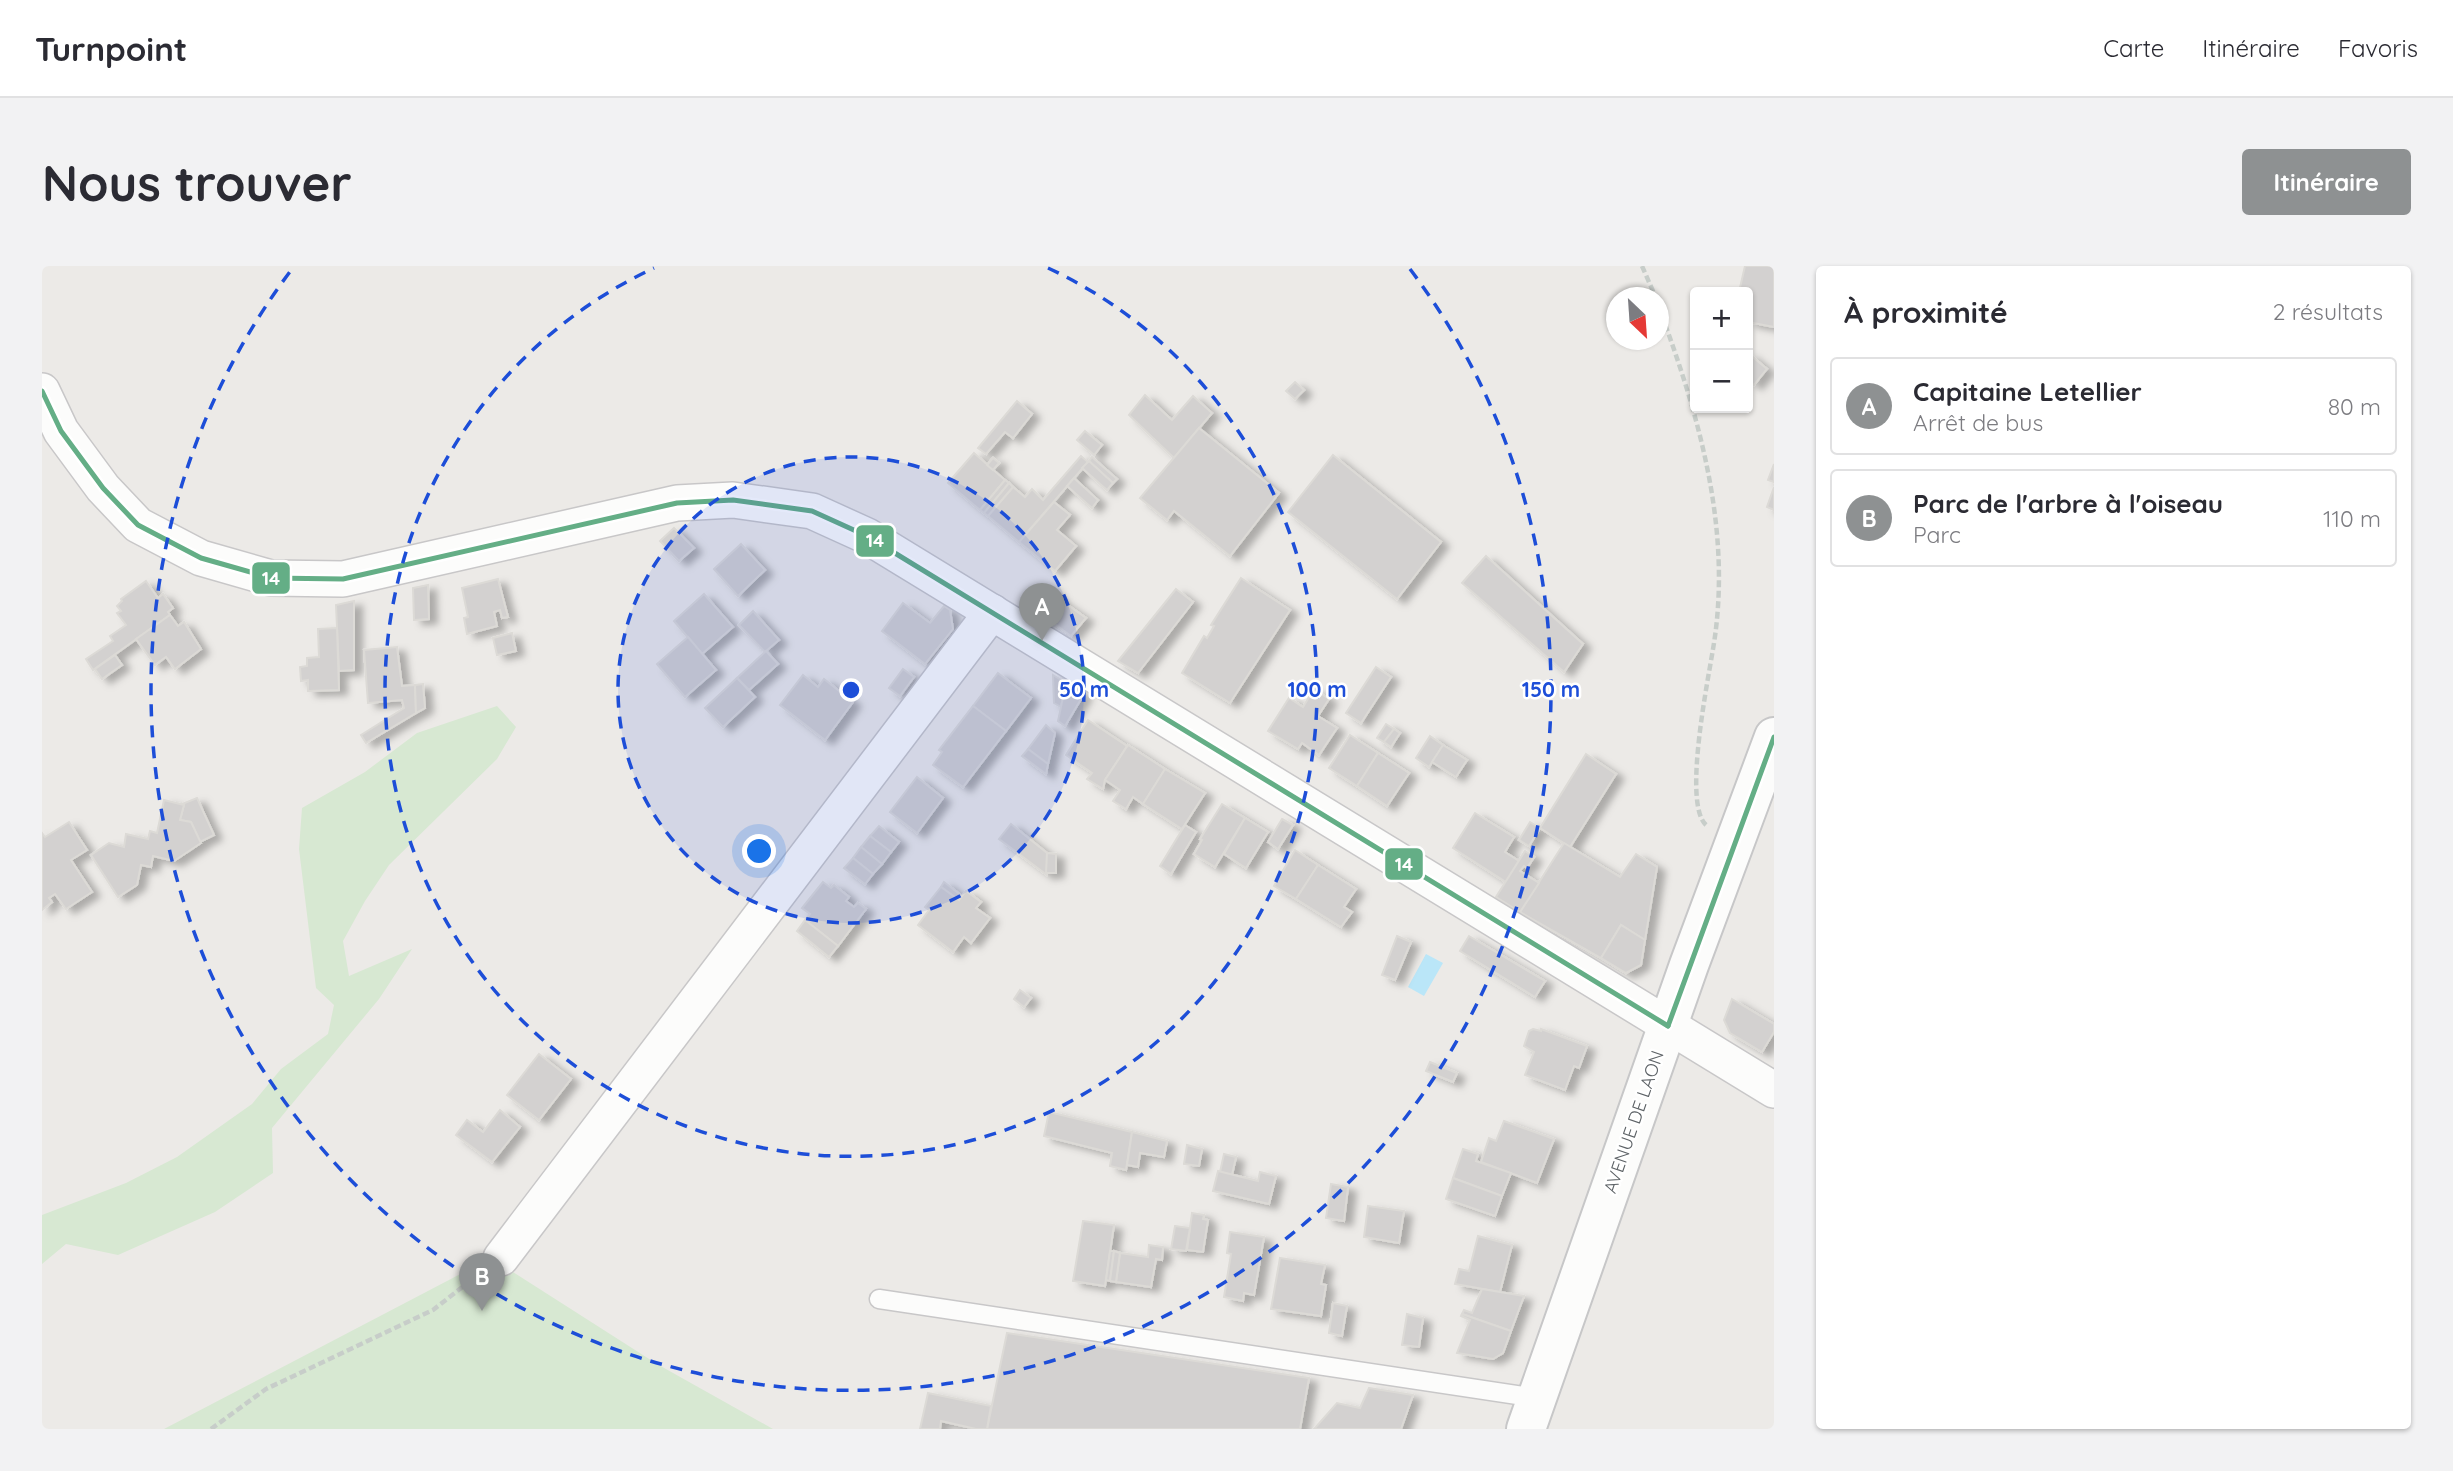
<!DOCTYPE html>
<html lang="fr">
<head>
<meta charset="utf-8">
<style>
	body { margin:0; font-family:Quicksand,sans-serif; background:#f2f2f3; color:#2b2b33 }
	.controls { position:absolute; right:21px; top:21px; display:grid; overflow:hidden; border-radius:7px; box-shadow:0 2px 5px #0004 }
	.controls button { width:63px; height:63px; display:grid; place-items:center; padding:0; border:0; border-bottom:2px solid #e1e1e2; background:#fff; color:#2b2b33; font:35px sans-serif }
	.compass { position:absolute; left:1564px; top:21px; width:63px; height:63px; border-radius:50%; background:#fff; box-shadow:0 2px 5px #0004; rotate:155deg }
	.you { position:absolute; left:718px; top:586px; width:24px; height:24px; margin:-18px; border:5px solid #fff; border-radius:50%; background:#1a73e8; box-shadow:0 0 0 10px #1a73e833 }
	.badge { display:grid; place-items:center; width:46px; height:46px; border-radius:50%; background:#8e9192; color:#fff; font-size:23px; font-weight:700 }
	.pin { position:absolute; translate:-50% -58px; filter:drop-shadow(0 2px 4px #0008) }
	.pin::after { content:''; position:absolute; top:37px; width:24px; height:21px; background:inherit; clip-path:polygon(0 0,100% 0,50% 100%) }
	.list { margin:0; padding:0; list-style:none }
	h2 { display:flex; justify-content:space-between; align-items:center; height:91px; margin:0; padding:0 28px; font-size:30px }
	h2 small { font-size:23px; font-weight:400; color:#7c7c81 }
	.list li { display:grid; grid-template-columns:46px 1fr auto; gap:21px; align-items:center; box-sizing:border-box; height:98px; margin:0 14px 14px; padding:0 14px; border:2px solid #e1e1e2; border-radius:7px }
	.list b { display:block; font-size:26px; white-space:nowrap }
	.list p { margin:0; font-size:23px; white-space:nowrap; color:#7c7c81 }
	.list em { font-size:23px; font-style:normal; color:#7c7c81 }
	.map { position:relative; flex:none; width:1732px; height:1163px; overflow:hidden; border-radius:7px }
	header { display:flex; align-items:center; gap:42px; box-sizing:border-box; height:98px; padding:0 35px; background:#fff; border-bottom:2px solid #e1e1e2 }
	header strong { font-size:33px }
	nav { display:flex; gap:38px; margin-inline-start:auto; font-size:24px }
	.intro { display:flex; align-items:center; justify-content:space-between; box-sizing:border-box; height:168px; padding:0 42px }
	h1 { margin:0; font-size:49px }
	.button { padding:18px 32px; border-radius:7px; background:#8e9192; color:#fff; font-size:24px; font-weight:700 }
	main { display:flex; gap:42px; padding:0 42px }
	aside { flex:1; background:#fff; border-radius:7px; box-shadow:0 2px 5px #0004 }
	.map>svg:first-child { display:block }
	.green { fill:#d7e8d2 }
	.water { fill:#bae6f8 }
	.building { fill:#d3d1d0; stroke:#dcdad6; stroke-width:2; filter:url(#shadow) }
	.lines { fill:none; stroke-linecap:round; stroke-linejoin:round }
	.service-casing { stroke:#c8c7c8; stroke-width:21 }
	.minor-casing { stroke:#c8c7c8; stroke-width:38 }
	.secondary-casing { stroke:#c7c7c8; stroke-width:42 }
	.path { stroke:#c7cdc9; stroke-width:4.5; stroke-dasharray:7 3.5; stroke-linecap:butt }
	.service { stroke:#fcfcfb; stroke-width:18 }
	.minor { stroke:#fcfcfb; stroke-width:35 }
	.secondary { stroke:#fcfcfb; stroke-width:38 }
	.bus-1-casing { stroke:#fff; stroke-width:10 }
	.bus-1 { stroke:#64ae86; stroke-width:5 }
	.ring { fill:none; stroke:#1d4ed8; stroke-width:3.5; stroke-dasharray:12 9 }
	.labels { text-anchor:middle; stroke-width:5; stroke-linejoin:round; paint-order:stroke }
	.street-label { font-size:18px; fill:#5c6165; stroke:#fff }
	.centre { fill:#1d4ed8; stroke:#fff; stroke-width:3.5 }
	.ring-label { font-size:21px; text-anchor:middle; font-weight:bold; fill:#1d4ed8; stroke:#fff; stroke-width:5; stroke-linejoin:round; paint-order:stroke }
	.line-badge { stroke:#fff; stroke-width:2.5 }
	.badge-label { font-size:19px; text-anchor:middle; font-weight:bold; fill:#fff }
</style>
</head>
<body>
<header>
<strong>Turnpoint</strong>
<nav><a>Carte</a><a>Itinéraire</a><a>Favoris</a></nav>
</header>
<div class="intro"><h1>Nous trouver</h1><a class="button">Itinéraire</a></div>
<main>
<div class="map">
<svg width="1732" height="1163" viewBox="0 0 1732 1163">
	<defs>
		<filter id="shadow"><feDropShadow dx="8" dy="4.5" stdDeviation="3.5" flood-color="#0004"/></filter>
	</defs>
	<rect width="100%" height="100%" fill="#eceae7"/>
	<!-- green -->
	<g class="green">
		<path d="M 455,440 L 474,461 L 455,493 L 347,599 L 323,635 L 301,675 L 307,710 L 370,683 L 337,733 L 230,862 L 231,907 L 173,946 L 76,989 L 24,978 L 0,998 L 0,949 L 84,917 L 135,891 L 210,838 L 239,803 L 286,768 L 292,739 L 274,722 L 257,583 L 260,542 L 323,506 L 375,467 Z"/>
		<path d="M 449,992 L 615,1098 L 731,1163 L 122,1163 Z"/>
	</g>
	<!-- water -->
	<path class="water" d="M 1384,688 L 1401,697 L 1382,730 L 1366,721 Z"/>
	<!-- building -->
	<g class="building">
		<path d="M 1703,0 L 1732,0 L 1732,61 L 1706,56 L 1706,26 L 1697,26 Z"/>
		<path d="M 1706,87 L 1725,103 L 1712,119 L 1706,115 Z"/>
		<path d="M 1253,116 L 1262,124 L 1253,133 L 1244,125 Z"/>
		<path d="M 1103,129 L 1130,154 L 1151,130 L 1170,147 L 1132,192 L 1087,149 Z"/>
		<path d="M 975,135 L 990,148 L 971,172 L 963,166 L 944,188 L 936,182 Z"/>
		<path d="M 1157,162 L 1237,227 L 1188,290 L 1132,245 L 1125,254 L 1098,232 Z"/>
		<path d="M 1043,165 L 1060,179 L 1052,189 L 1035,174 Z"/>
		<path d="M 932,187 L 963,214 L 938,244 L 906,217 Z"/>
		<path d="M 1291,189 L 1399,276 L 1355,333 L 1246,246 Z"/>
		<path d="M 1039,190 L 1046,196 L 977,276 L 946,250 L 971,221 L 983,231 L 990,223 L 1001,234 Z"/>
		<path d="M 1050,191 L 1075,213 L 1071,217 L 1047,195 Z"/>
		<path d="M 951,192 L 957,197 L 951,204 L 945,199 Z"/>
		<path d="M 1047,195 L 1071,217 L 1065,224 L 1040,202 Z"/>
		<path d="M 1732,198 L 1732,216 L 1726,214 Z"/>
		<path d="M 1032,212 L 1056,234 L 1050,242 L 1025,220 Z"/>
		<path d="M 963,214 L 967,217 L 942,247 L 938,244 Z"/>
		<path d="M 967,217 L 971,221 L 946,250 L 942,247 Z"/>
		<path d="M 1732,221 L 1732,244 L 1725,241 Z"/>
		<path d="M 1012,236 L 1028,249 L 1015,264 L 1034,280 L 1013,305 L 977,276 Z"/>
		<path d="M 632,262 L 652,282 L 637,295 L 618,275 Z"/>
		<path d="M 699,278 L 723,304 L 696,330 L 672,303 Z"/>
		<path d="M 1444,290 L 1541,378 L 1522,406 L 1420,317 Z"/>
		<path d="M 1199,312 L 1248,344 L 1188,437 L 1140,407 L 1162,370 L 1165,372 L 1172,360 L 1169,359 Z"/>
		<path d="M 456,313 L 466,351 L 460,352 L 458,344 L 452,346 L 455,360 L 425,368 L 422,352 L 426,351 L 420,322 Z"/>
		<path d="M 104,315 L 116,332 L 121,328 L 131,342 L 126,346 L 128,349 L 51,404 L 44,393 L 71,375 L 68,370 L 84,359 L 75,347 L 79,345 L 75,340 L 80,335 L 79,333 Z"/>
		<path d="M 386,319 L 387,353 L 372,354 L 371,322 Z"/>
		<path d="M 1134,323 L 1151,336 L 1096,407 L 1076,395 Z"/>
		<path d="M 662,328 L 691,361 L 660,388 L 632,355 Z"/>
		<path d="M 1013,330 L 1044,352 L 1029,370 L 998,347 Z"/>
		<path d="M 312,335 L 312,404 L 297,405 L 294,339 Z"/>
		<path d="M 861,337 L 888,357 L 902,340 L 908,344 L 911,363 L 883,398 L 840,365 Z"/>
		<path d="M 711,345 L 737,374 L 723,386 L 697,359 Z"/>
		<path d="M 128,349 L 136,360 L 142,356 L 159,383 L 133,403 L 124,391 L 113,399 L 94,373 Z"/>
		<path d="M 295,362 L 297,424 L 266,425 L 266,414 L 259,415 L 258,401 L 265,400 L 265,392 L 277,391 L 276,363 Z"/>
		<path d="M 470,367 L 474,385 L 455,389 L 451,372 Z"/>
		<path d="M 646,371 L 674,404 L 643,431 L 615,398 Z"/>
		<path d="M 355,381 L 360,420 L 373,419 L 374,447 L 324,477 L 319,469 L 362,442 L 360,434 L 326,437 L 322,384 Z"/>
		<path d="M 724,385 L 736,398 L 707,424 L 695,412 Z"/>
		<path d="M 73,389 L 80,399 L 60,413 L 53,403 Z"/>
		<path d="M 1334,401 L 1349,411 L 1319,457 L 1304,447 Z"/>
		<path d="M 861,403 L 872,411 L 858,430 L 847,422 Z"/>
		<path d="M 956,407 L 989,432 L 964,465 L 931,440 Z"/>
		<path d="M 761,409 L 776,421 L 782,413 L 811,436 L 783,474 L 738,439 Z"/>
		<path d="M 1011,409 L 1024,417 L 1019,441 L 1012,437 Z"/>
		<path d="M 695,412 L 713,431 L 681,461 L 663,442 Z"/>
		<path d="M 1024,417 L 1042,428 L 1023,460 L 1016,455 Z"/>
		<path d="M 381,418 L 383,442 L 374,447 L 373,419 Z"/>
		<path d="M 1272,423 L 1287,433 L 1276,450 L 1295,462 L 1277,489 L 1260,477 L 1256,483 L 1226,465 L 1247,432 L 1261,441 Z"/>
		<path d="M 931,440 L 964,465 L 921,521 L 891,499 L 900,486 L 897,484 Z"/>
		<path d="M 1046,454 L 1085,480 L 1063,514 L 1061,523 L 1045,513 L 1050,507 L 1024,489 Z"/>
		<path d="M 1344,458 L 1352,463 L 1342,476 L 1335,472 Z"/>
		<path d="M 1004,459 L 1013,467 L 1006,498 L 986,483 Z"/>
		<path d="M 1352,463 L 1358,467 L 1349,481 L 1342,476 Z"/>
		<path d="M 1308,469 L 1336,487 L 1315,520 L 1287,502 Z"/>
		<path d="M 1388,470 L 1401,479 L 1387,501 L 1374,492 Z"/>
		<path d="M 1086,479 L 1123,503 L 1101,538 L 1091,531 L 1084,543 L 1071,535 L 1078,524 L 1063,514 Z"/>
		<path d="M 1401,479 L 1425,494 L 1414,511 L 1390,496 Z"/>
		<path d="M 986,483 L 1006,498 L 1004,508 L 980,490 Z"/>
		<path d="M 1336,487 L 1367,507 L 1345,540 L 1315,520 Z"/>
		<path d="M 1544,488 L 1574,508 L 1528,581 L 1498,562 Z"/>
		<path d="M 1123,503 L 1163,527 L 1140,563 L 1101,538 Z"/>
		<path d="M 875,511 L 901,532 L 875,567 L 848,546 Z"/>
		<path d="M 155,532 L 172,569 L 158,576 L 149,556 L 138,554 L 142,539 L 140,538 Z"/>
		<path d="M 122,534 L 142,539 L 138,554 L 149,556 L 159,577 L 132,595 L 111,590 L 109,601 L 99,599 L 95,619 L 76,631 L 49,589 L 67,577 L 82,581 L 84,568 L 106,573 L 108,565 L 115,567 Z"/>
		<path d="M 1180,538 L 1203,552 L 1173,601 L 1152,588 L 1160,574 L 1158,573 Z"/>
		<path d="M 1433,547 L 1472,571 L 1463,586 L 1477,595 L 1464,616 L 1411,582 Z"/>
		<path d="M 1203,552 L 1226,566 L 1204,602 L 1182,588 Z"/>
		<path d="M 1240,553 L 1251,559 L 1236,583 L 1226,576 Z"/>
		<path d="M 27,556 L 45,584 L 29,594 L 50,626 L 24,643 L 13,628 L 7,632 L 10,636 L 0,644 L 0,567 L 3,571 Z"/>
		<path d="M 1488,556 L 1498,562 L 1487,580 L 1477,574 Z"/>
		<path d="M 969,558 L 1005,587 L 1005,609 L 957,573 Z"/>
		<path d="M 1143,559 L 1154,566 L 1129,608 L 1118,600 Z"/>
		<path d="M 837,560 L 857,576 L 849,586 L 828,570 Z"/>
		<path d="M 828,570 L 849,586 L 840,598 L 819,581 Z"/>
		<path d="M 1522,577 L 1578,611 L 1594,588 L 1615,601 L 1603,674 L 1579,659 L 1559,692 L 1478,646 Z"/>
		<path d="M 819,581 L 840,598 L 831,608 L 811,592 Z"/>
		<path d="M 1253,584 L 1276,599 L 1254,633 L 1232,620 Z"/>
		<path d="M 1483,585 L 1492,591 L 1485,602 L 1482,600 L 1478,605 L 1497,617 L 1478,646 L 1454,631 Z"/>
		<path d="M 1005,587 L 1014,588 L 1014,607 L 1004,607 Z"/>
		<path d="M 811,592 L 831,608 L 823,618 L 802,602 Z"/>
		<path d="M 1276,599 L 1314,623 L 1302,641 L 1310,646 L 1299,661 L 1254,633 Z"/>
		<path d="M 781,616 L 789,622 L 792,619 L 807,631 L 804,635 L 812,641 L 816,637 L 824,643 L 796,680 L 763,654 L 768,648 L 760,642 Z"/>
		<path d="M 902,616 L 920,630 L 917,634 L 899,621 Z"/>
		<path d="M 899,621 L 917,634 L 924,625 L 939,636 L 934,642 L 948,652 L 929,677 L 922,671 L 911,686 L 876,659 L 887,644 L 883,641 Z"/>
		<path d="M 763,654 L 796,680 L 787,691 L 755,665 Z"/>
		<path d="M 1579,659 L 1603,674 L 1599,699 L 1584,707 L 1559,692 Z"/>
		<path d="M 1355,670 L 1369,676 L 1353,714 L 1340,709 Z"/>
		<path d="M 1427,670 L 1503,715 L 1493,731 L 1418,685 Z"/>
		<path d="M 978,724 L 989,732 L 982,741 L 972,733 Z"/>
		<path d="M 1690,733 L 1732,758 L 1732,766 L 1720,786 L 1688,767 L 1682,754 Z"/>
		<path d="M 1491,763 L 1499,765 L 1499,763 L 1545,780 L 1537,802 L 1532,800 L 1523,824 L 1483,809 L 1492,786 L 1482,780 L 1487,765 Z"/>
		<path d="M 497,788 L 529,813 L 497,854 L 465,829 Z"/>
		<path d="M 1388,796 L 1415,807 L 1411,816 L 1384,805 Z"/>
		<path d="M 458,844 L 478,861 L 450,896 L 414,869 L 425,854 L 441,866 Z"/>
		<path d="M 1007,846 L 1090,866 L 1084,904 L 1068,900 L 1070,887 L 1002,870 Z"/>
		<path d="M 1462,855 L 1512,873 L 1495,917 L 1439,896 L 1447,872 L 1454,875 Z"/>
		<path d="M 1090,866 L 1125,875 L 1122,891 L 1098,887 L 1096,901 L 1085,899 Z"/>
		<path d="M 1145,879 L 1160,883 L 1157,900 L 1142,898 Z"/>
		<path d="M 1421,883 L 1436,888 L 1434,895 L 1469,907 L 1460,930 L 1411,912 Z"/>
		<path d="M 1182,888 L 1194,891 L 1190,909 L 1178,906 Z"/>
		<path d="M 1176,905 L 1216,915 L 1218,906 L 1234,910 L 1227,938 L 1171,925 Z"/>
		<path d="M 1411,912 L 1460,930 L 1453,950 L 1404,933 Z"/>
		<path d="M 1289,918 L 1306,921 L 1302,955 L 1284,952 Z"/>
		<path d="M 1326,940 L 1362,945 L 1357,977 L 1322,971 Z"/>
		<path d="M 1150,947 L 1162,949 L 1161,953 L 1166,954 L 1161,986 L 1145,984 Z"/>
		<path d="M 1041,955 L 1072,959 L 1063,1020 L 1031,1015 Z"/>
		<path d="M 1133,960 L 1148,962 L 1144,985 L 1129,983 Z"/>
		<path d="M 1188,966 L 1222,971 L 1212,1029 L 1202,1027 L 1201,1035 L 1182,1031 L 1189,988 L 1185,987 Z"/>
		<path d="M 1436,970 L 1470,979 L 1458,1026 L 1413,1018 L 1417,1003 L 1427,1005 Z"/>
		<path d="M 1107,979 L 1121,981 L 1120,994 L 1114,993 L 1109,1021 L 1074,1016 L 1078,987 L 1106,991 Z"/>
		<path d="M 1068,985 L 1072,985 L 1068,1015 L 1064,1014 Z"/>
		<path d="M 1072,985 L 1078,987 L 1074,1016 L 1068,1015 Z"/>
		<path d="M 1238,992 L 1283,999 L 1279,1018 L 1284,1019 L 1279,1050 L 1229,1043 Z"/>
		<path d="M 1440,1023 L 1482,1030 L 1469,1065 L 1420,1048 L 1422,1044 L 1430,1047 Z"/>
		<path d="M 1291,1037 L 1305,1040 L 1300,1070 L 1287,1067 Z"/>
		<path d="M 1365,1048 L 1381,1052 L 1377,1081 L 1360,1079 Z"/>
		<path d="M 1420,1048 L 1469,1065 L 1461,1087 L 1451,1093 L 1415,1087 L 1428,1054 L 1419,1050 Z"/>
		<path d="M 965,1067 L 1267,1112 L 1258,1163 L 945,1163 Z"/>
		<path d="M 1327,1122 L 1371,1129 L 1359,1163 L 1272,1163 L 1295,1137 L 1318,1142 Z"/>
		<path d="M 886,1127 L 949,1140 L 945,1163 L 934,1163 L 899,1155 L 898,1163 L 878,1163 Z"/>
	</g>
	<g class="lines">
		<defs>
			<path id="service" d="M 837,1033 L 1495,1132"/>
			<g id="minor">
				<path d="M 0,125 L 19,165 L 61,222 L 96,259 L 159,292 L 229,312 L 301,313 L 635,237 L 691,234 L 770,245 L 825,270 L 1732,824"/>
				<path d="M 459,992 L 950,346"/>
			</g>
			<path id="secondary" d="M 1484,1163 L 1647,699 L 1732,471"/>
		</defs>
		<!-- service casing -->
		<use href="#service" class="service-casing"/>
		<!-- minor casing -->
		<use href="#minor" class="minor-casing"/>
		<!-- secondary casing -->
		<use href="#secondary" class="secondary-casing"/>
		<!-- path -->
		<g class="path">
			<path d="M 1600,0 L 1614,32"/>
			<path d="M 1616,39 C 1656,146 1690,261 1672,377 C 1667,410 1640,537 1664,559"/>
			<path d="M 169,1163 L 224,1123 L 391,1044 L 433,1011"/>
		</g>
		<!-- service -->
		<use href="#service" class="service"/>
		<!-- minor -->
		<use href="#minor" class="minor"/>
		<!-- secondary -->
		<use href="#secondary" class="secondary"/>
		<defs>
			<g id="bus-1">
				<path d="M 0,125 L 19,165 L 61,222 L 96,259 L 159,292 L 229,312 L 301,313 L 635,237 L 691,234 L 770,245 L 825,270 L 1626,760"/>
				<path d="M 1626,760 L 1732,471"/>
			</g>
		</defs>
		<!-- bus-1 casing -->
		<use href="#bus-1" class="bus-1-casing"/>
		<!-- bus-1 -->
		<use href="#bus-1" class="bus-1"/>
	</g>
	<!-- distance rings -->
	<circle cx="809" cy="424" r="233" fill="#1d4ed8" fill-opacity=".12"/>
	<g class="ring">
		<circle cx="809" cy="424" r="233"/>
		<path d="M1006 2A466 466 0 1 1 612 2"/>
		<path d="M1368 3A700 700 0 1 1 250 3"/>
	</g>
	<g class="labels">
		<!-- street labels -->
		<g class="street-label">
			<text transform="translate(1592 856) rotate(-71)" y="6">AVENUE DE LAON</text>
		</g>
	</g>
	<circle cx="809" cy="424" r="10" class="centre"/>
	<g class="ring-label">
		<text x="1042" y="431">50 m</text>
		<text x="1275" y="431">100 m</text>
		<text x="1509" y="431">150 m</text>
	</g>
	<g class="line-badge">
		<rect x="813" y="258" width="40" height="34" rx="7" fill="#64ae86"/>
		<rect x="209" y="295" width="40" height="34" rx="7" fill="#64ae86"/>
		<rect x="1342" y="581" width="40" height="34" rx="7" fill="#64ae86"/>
	</g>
	<g class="badge-label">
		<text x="833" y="281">14</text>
		<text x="229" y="319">14</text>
		<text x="1362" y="605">14</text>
	</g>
</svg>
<div class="controls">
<button>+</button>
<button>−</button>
</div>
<svg class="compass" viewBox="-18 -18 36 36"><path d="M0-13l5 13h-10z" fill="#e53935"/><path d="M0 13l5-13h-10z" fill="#7c7c81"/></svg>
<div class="you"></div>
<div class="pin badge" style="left:1000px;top:375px">A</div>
<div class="pin badge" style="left:440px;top:1045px">B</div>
</div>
<aside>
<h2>À proximité<small>2 résultats</small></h2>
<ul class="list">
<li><span class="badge">A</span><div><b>Capitaine Letellier</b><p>Arrêt de bus</p></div><em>80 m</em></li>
<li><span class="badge">B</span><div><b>Parc de l'arbre à l'oiseau</b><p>Parc</p></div><em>110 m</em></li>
</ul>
</aside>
</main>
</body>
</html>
